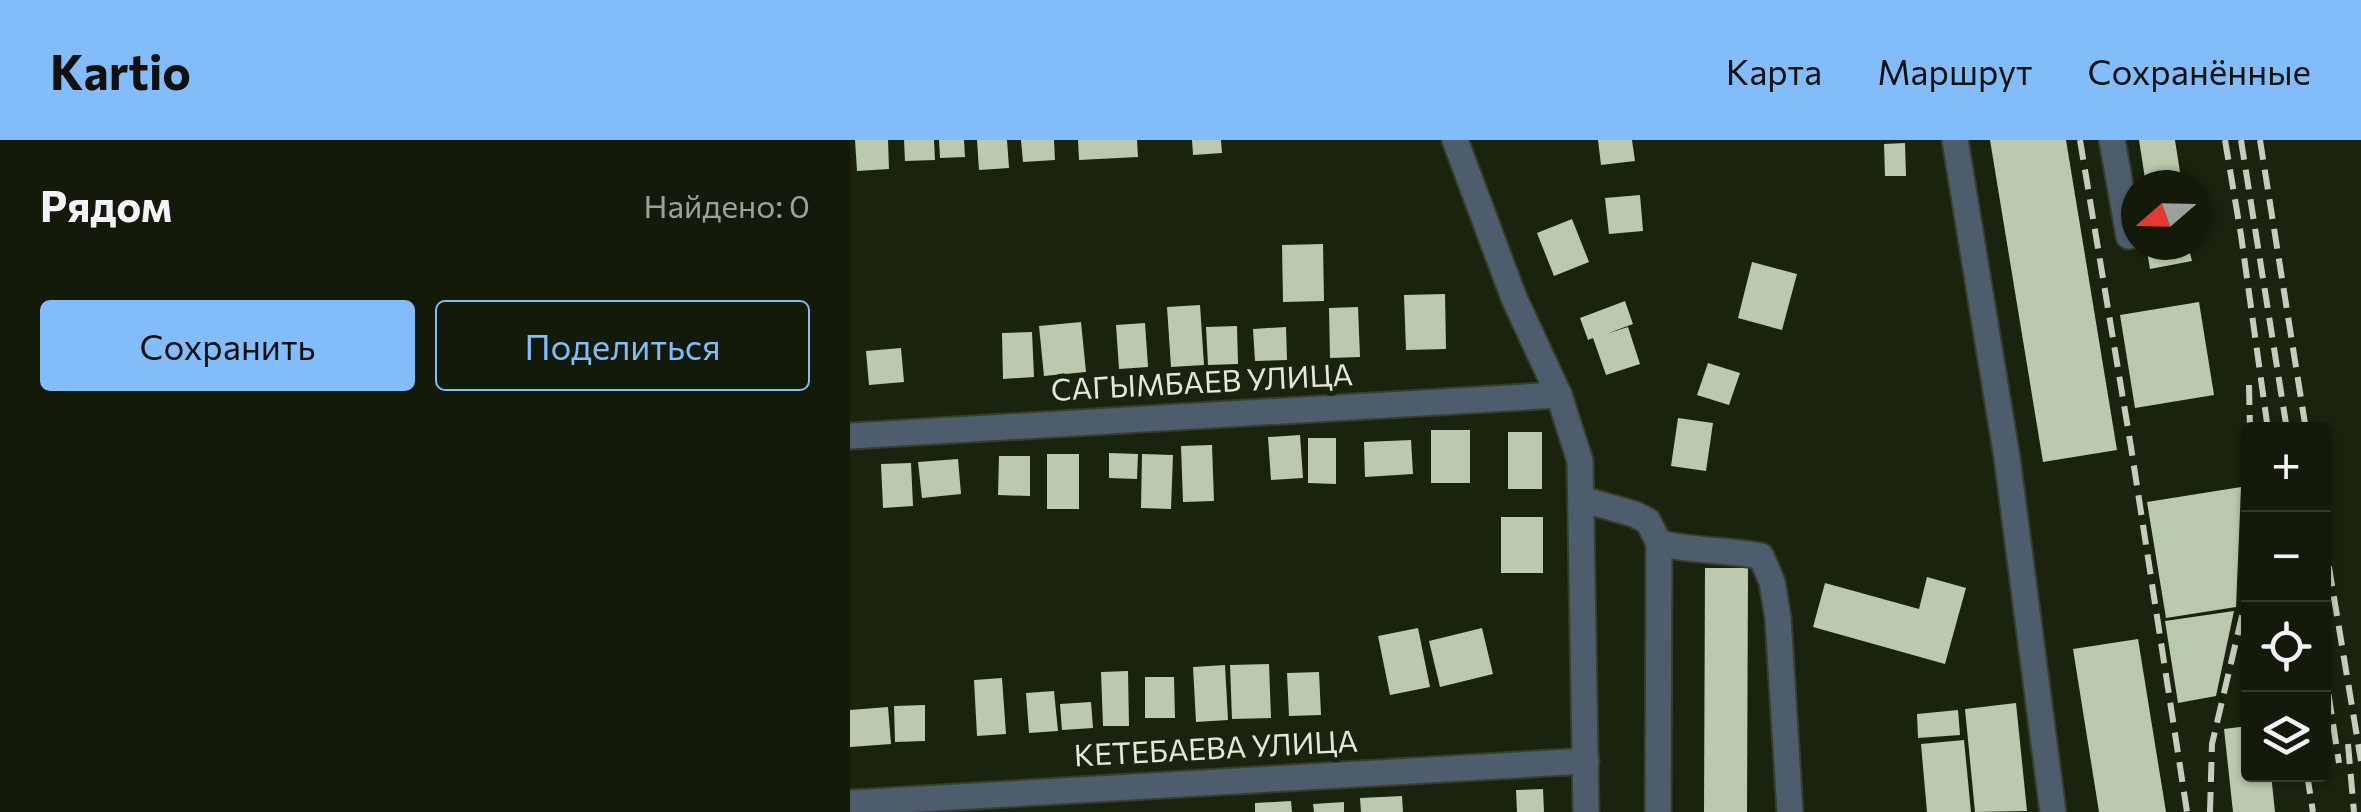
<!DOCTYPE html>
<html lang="ru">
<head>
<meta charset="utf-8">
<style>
	body { margin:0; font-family:Commissioner,sans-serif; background:#1c2313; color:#f1f3f6 }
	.controls { position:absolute; right:30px; bottom:30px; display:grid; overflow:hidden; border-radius:10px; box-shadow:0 2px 8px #0004 }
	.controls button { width:90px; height:90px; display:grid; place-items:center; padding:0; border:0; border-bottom:2px solid #32382b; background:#131a0a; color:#f1f3f6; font:50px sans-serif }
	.compass { position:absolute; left:1271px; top:30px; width:90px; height:90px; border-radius:50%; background:#131a0a; box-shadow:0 2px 8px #0004; rotate:250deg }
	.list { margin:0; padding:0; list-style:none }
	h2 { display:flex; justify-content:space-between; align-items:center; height:130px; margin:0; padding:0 40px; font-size:42px }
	h2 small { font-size:32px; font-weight:400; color:#9da19c }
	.actions { display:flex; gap:20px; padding:30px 40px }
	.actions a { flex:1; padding:22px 0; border:2px solid #82bcfa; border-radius:10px; text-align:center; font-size:35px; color:#82bcfa }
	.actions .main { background:#82bcfa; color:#111 }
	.icon { flex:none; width:55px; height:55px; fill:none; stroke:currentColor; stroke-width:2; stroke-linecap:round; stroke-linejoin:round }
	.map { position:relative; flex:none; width:1511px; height:672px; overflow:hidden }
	header { display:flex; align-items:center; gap:60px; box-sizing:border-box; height:140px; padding:0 50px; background:#82bcfa; color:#111 }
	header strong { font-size:48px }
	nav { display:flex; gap:55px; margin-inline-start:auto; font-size:35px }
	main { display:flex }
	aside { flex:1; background:#131a0a }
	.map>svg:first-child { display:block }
	.building { fill:#bbc9ae }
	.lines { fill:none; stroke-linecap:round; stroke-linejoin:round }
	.minor-casing { stroke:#353f2b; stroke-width:29 }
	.minor { stroke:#4d5d6e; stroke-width:25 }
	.rail { stroke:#c6cdbf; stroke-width:6; stroke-dasharray:20 10; stroke-linecap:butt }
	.labels { text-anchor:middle; stroke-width:10; stroke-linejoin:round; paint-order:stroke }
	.street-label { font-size:30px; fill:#e2e9dc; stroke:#19230e }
</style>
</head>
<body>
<header>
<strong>Kartio</strong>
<nav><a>Карта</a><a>Маршрут</a><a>Сохранённые</a></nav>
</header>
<main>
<aside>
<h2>Рядом<small>Найдено: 0</small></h2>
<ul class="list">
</ul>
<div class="actions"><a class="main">Сохранить</a><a>Поделиться</a></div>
</aside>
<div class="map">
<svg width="1511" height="672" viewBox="0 0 1511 672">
	<rect width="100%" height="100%" fill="#19230e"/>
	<!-- building -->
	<g class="building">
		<path d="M 5,0 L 38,0 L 39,29 L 7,31 Z"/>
		<path d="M 54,0 L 84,0 L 85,20 L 55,21 Z"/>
		<path d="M 89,0 L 114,0 L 115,17 L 90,18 Z"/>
		<path d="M 127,0 L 157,0 L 159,28 L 129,30 Z"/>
		<path d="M 171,0 L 204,0 L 205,20 L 173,22 Z"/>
		<path d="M 228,0 L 287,0 L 288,17 L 229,20 Z"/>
		<path d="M 342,0 L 371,0 L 372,13 L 343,15 Z"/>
		<path d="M 748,0 L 782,0 L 785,21 L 751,25 Z"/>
		<path d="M 1140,0 L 1216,0 L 1267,310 L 1193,322 Z"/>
		<path d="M 1289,0 L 1325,0 L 1332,45 L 1296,45 Z"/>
		<path d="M 1055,3 L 1056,36 L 1035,36 L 1034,4 Z"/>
		<path d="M 790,55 L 793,91 L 759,94 L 755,58 Z"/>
		<path d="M 722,79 L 739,122 L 704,136 L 687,93 Z"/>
		<path d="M 473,104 L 474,161 L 433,162 L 432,105 Z"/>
		<path d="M 1296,105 L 1338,105 L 1342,121 L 1300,129 Z"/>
		<path d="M 902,122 L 947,134 L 932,190 L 888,178 Z"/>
		<path d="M 595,154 L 596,209 L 556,210 L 554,155 Z"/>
		<path d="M 775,161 L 783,184 L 756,194 L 778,187 L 790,224 L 756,235 L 743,198 L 738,200 L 730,178 Z"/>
		<path d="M 1349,162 L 1364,255 L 1285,268 L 1270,175 Z"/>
		<path d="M 350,165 L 354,225 L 321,227 L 317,167 Z"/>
		<path d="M 508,167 L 510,217 L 480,218 L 479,168 Z"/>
		<path d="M 231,182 L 236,232 L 194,236 L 189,186 Z"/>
		<path d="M 295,183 L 298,227 L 269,229 L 266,185 Z"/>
		<path d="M 387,186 L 388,224 L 358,225 L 356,187 Z"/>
		<path d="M 436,187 L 437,220 L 405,221 L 403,189 Z"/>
		<path d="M 182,192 L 184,237 L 153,239 L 152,193 Z"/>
		<path d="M 51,208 L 54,242 L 19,245 L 16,211 Z"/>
		<path d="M 858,223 L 890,233 L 879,265 L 847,255 Z"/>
		<path d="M 828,278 L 863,283 L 856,331 L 821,326 Z"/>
		<rect x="581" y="290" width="39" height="53"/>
		<rect x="658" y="292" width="34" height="57"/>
		<path d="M 450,295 L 453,338 L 421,340 L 418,297 Z"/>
		<path d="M 458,298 L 486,298 L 486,344 L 458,343 Z"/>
		<path d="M 561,300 L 563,334 L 515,337 L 514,302 Z"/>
		<path d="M 362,305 L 364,361 L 333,362 L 331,306 Z"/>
		<path d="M 259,313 L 288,314 L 287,339 L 259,338 Z"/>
		<rect x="197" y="314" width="32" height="55"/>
		<path d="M 292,314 L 323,315 L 321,369 L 291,368 Z"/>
		<path d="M 149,316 L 180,316 L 180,356 L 148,355 Z"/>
		<path d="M 108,319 L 111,354 L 72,358 L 68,322 Z"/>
		<path d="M 61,323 L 63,366 L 33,368 L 31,324 Z"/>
		<path d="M 1391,347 L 1386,467 L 1316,478 L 1297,362 Z"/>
		<rect x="651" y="377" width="42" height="56"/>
		<path d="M 855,428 L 898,428 L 897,672 L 854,672 Z"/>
		<path d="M 1077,437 L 1116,448 L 1095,524 L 963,487 L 975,443 L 1069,469 Z"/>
		<path d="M 1384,471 L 1366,556 L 1328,563 L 1315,481 Z"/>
		<path d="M 568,488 L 580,547 L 540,555 L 528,496 Z"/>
		<path d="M 632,488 L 643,534 L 590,547 L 579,501 Z"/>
		<path d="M 1288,499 L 1316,672 L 1249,672 L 1223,509 Z"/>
		<path d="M 419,524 L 421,578 L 382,579 L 380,525 Z"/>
		<path d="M 375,525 L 378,580 L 346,582 L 343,527 Z"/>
		<path d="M 278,531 L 279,586 L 253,586 L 251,532 Z"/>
		<path d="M 469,532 L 471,575 L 439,576 L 437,533 Z"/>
		<path d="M 295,537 L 324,537 L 325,578 L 295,578 Z"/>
		<path d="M 152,538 L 156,594 L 127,596 L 124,540 Z"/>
		<path d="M 204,551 L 208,591 L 179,593 L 176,553 Z"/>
		<path d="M 241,562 L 243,588 L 212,590 L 210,564 Z"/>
		<path d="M 1166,563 L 1177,671 L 1125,672 L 1115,569 Z"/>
		<path d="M 75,565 L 75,601 L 45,602 L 44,566 Z"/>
		<path d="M 38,567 L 41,604 L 0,607 L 0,570 Z"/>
		<path d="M 1108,570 L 1110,595 L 1068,598 L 1067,574 Z"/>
		<path d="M 1398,586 L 1398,634 L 1421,634 L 1425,672 L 1383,672 L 1374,589 Z"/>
		<path d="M 1114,600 L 1121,672 L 1077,672 L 1071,604 Z"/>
		<path d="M 693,649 L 694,672 L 667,672 L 666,650 Z"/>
		<path d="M 552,656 L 553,672 L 511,672 L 510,658 Z"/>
		<path d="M 441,661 L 442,672 L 405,672 L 405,663 Z"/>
		<path d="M 494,662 L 494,672 L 464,672 L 463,664 Z"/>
	</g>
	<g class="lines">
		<defs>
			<g id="minor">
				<path d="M 605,0 L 664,158 L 709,255 L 730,321 L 736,672"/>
				<path d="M 1105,0 L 1157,318 L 1203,672"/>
				<path d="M 1262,0 L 1279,96"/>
				<path d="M 0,296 L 709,255"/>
				<path d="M 731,359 L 784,374 L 798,381 L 809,403 C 842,411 877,410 911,416 L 922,442 L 928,478 L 940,672"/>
				<path d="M 0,663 L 736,621"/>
				<path d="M 808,672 L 809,403"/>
			</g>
		</defs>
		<!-- minor casing -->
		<use href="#minor" class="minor-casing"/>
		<!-- minor -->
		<use href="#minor" class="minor"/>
		<!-- rail -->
		<g class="rail">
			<path d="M 1230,0 L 1281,307 L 1337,672"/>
			<path d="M 1375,0 L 1391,95 L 1418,290"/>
			<path d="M 1391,0 L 1437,290"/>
			<path d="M 1410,0 L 1456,290"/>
			<path d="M 1399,245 L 1400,290"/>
			<path d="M 1474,397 L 1511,621"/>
			<path d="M 1474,525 L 1489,623"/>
			<path d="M 1498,604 L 1504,672"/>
			<path d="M 1457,634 L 1463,672"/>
			<path d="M 1360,672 L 1362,604 L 1396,459 L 1398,349"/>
		</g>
	</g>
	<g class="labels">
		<!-- street labels -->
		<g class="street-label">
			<text transform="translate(352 243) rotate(-3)" y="10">САГЫМБАЕВ УЛИЦА</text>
			<text transform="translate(366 609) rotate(-3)" y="10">КЕТЕБАЕВА УЛИЦА</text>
		</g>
	</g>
</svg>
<div class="controls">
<button>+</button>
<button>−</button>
<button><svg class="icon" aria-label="locate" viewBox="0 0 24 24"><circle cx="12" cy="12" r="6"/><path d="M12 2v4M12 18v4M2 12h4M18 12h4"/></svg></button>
<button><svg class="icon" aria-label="layers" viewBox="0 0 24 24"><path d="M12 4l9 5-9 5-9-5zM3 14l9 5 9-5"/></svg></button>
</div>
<svg class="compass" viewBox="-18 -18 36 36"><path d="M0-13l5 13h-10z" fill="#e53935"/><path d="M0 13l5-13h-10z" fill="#9da19c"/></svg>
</div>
</main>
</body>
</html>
